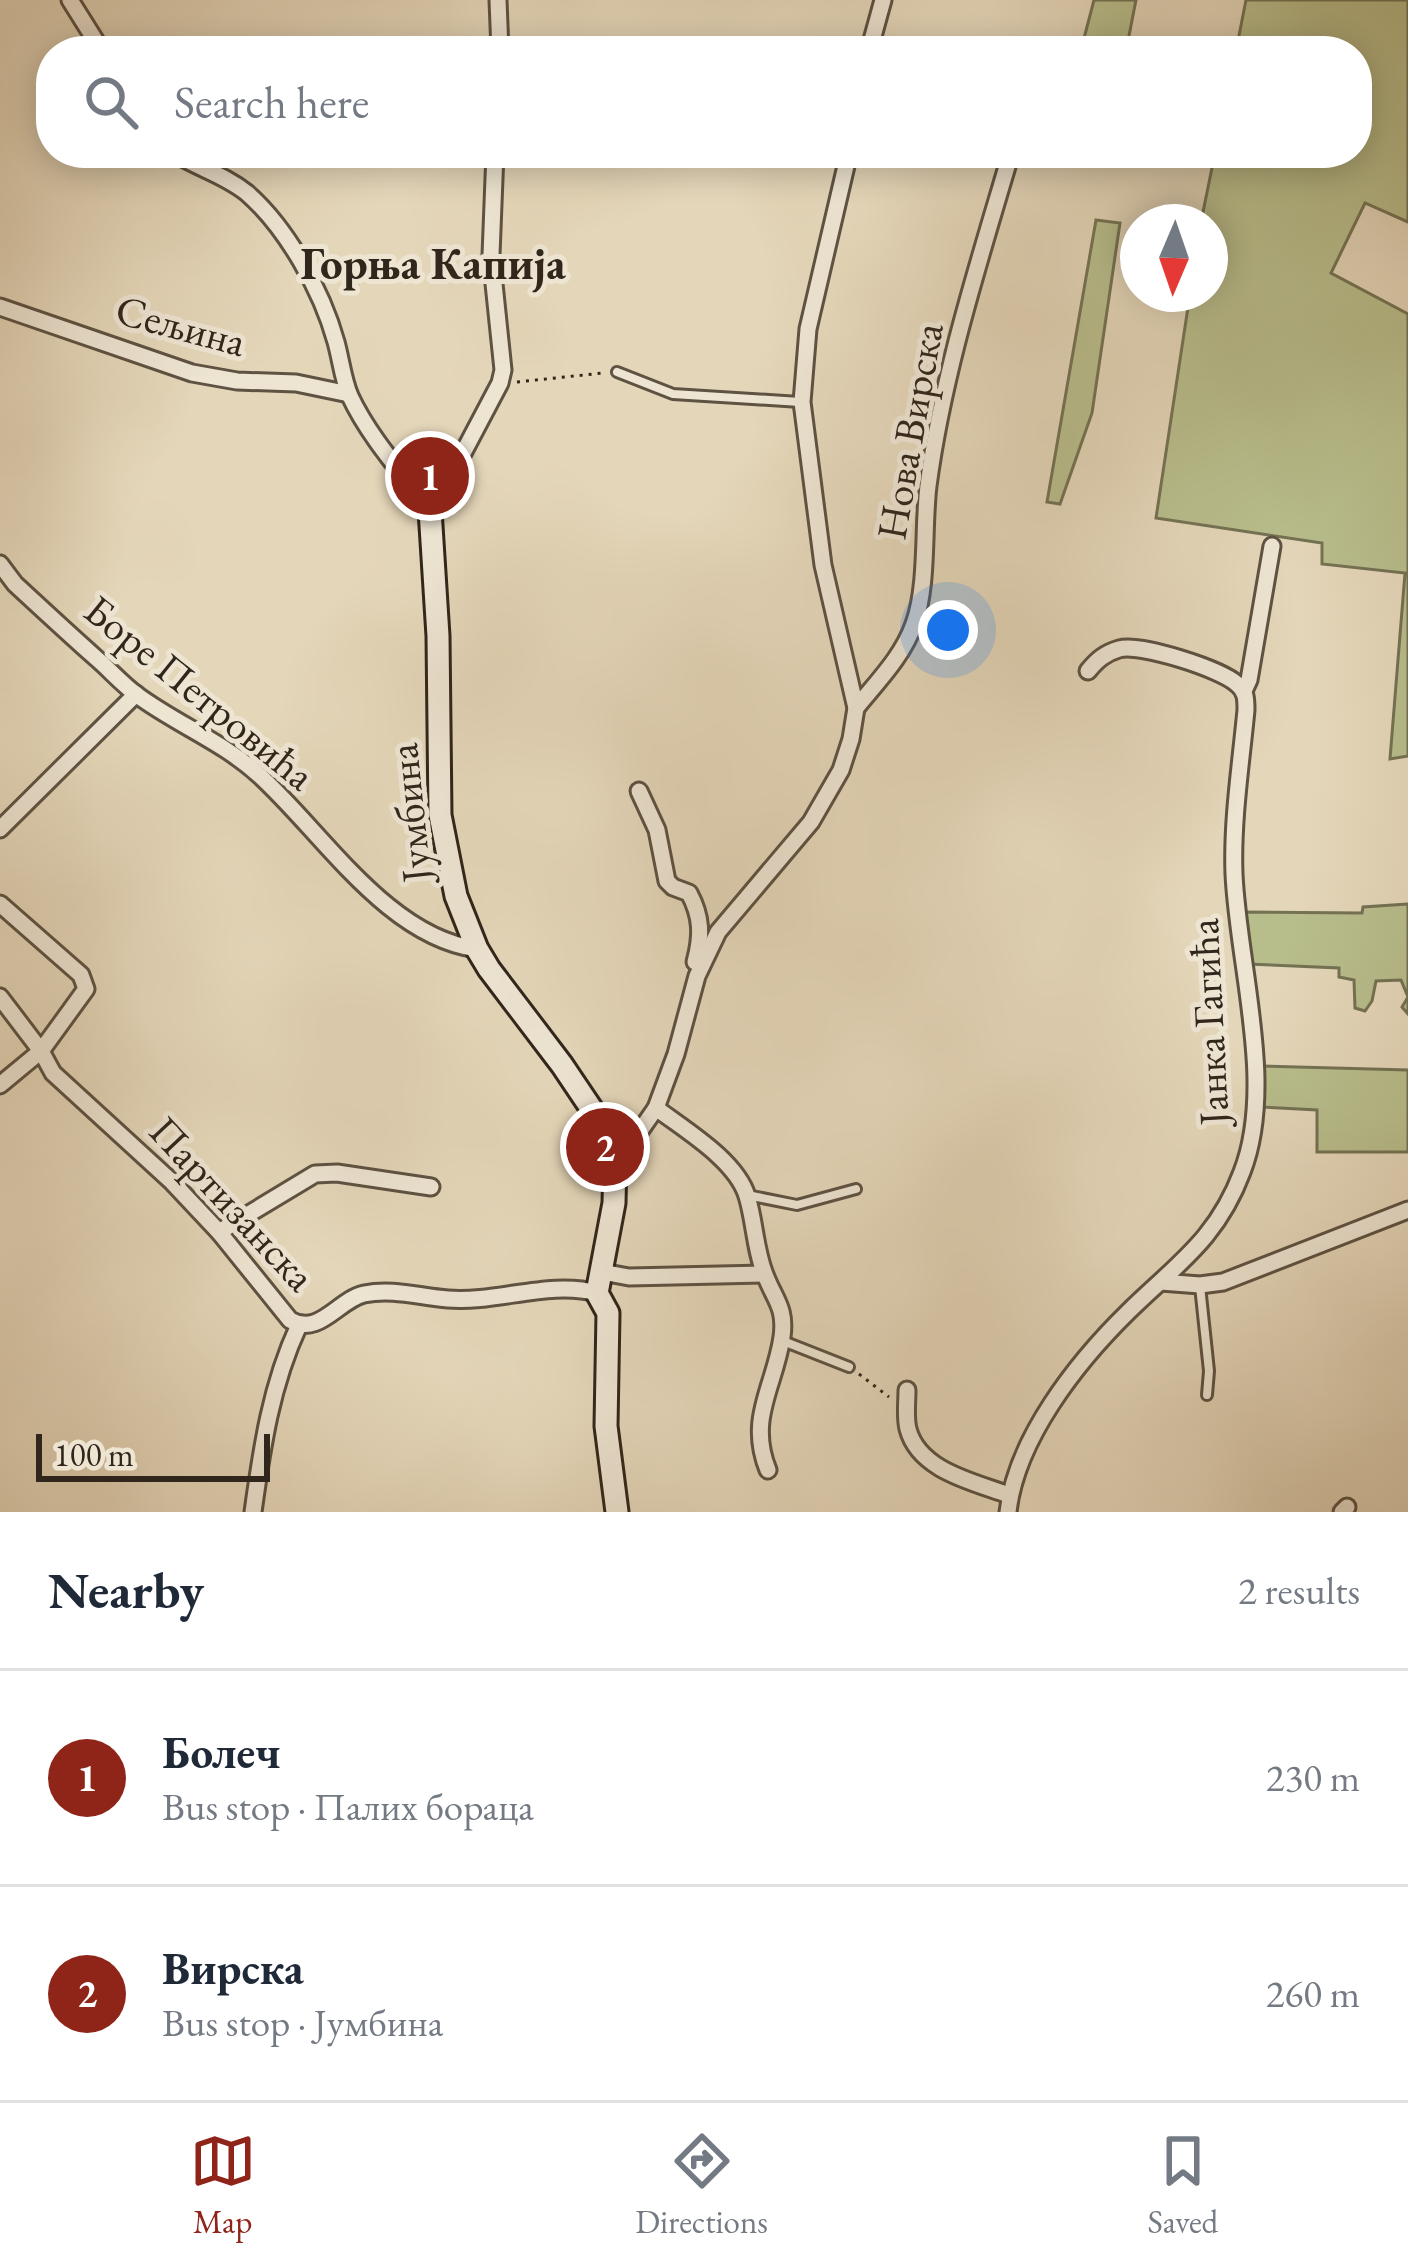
<!DOCTYPE html>
<html lang="en">
<head>
<meta charset="utf-8">
<style>
	body { margin:0; font-family:"EB Garamond",serif; background:#f2f2f3; color:#1f2937 }
	.compass { position:absolute; left:1120px; top:204px; width:108px; height:108px; border-radius:50%; background:#fff; box-shadow:0 6px 30px #0003; rotate:182deg }
	.scale { position:absolute; left:36px; bottom:30px; width:234px; box-sizing:border-box; padding-left:12px; border:6px solid #31261b; border-top:0; font-size:33px; line-height:42px; white-space:nowrap; color:#31261b; -webkit-text-stroke:9px #ede4d2; paint-order:stroke }
	.you { position:absolute; left:948px; top:630px; width:42px; height:42px; margin:-30px; border:9px solid #fff; border-radius:50%; background:#1a73e8; box-shadow:0 0 0 18px #1a73e833 }
	.badge { display:grid; place-items:center; width:78px; height:78px; border-radius:50%; background:#8f2418; color:#fff; font-size:39px; font-weight:700 }
	.pin { position:absolute; translate:-50% -50%; border:6px solid #fff; box-shadow:0 3px 12px #0006 }
	.list { margin:0; padding:0; list-style:none }
	h2 { display:flex; justify-content:space-between; align-items:center; height:156px; margin:0; padding:0 48px; font-size:51px }
	h2 small { font-size:39px; font-weight:400; color:#747a83 }
	.list li { display:grid; grid-template-columns:78px 1fr auto; gap:36px; align-items:center; box-sizing:border-box; height:216px; padding:0 48px; border-top:3px solid #e0e1e3 }
	.list b { display:block; font-size:45px; white-space:nowrap }
	.list p { margin:0; font-size:39px; white-space:nowrap; color:#747a83 }
	.list em { font-size:39px; font-style:normal; color:#747a83 }
	.icon { flex:none; width:66px; height:66px; fill:none; stroke:currentColor; stroke-width:2; stroke-linecap:round; stroke-linejoin:round }
	.map { position:relative; flex:none; width:1408px; height:1512px; overflow:hidden }
	.search { position:absolute; background:#fff; box-shadow:0 6px 30px #0003; left:36px; right:36px; top:36px; height:132px; display:flex; align-items:center; gap:30px; box-sizing:border-box; padding:0 42px; border-radius:48px; color:#747a83; font-size:45px }
	.sheet { height:588px; background:#fff }
	nav { display:flex; justify-content:space-around; align-items:center; box-sizing:border-box; height:168px; border-top:3px solid #e0e1e3; background:#fff; font-size:33px; color:#747a83 }
	nav a { display:grid; justify-items:center; gap:6px }
	nav .on { color:#8f2418 }
	.map>svg:first-child { display:block }
	.green { fill:#b8bd8c; stroke:#747254; stroke-width:3 }
	.lines { fill:none; stroke-linecap:round; stroke-linejoin:round }
	.lane-casing { stroke:#5e5242; stroke-width:14 }
	.street-casing { stroke:#5e5242; stroke-width:21 }
	.secondary-casing { stroke:#31261b; stroke-width:27 }
	.path { stroke:#31261b; stroke-width:3; stroke-dasharray:3 6; stroke-linecap:butt }
	.lane { stroke:#ede4d2; stroke-width:8 }
	.street { stroke:#ede4d2; stroke-width:15 }
	.secondary { stroke:#ede4d2; stroke-width:21 }
	.labels { text-anchor:middle; stroke-width:10; stroke-linejoin:round; paint-order:stroke }
	.street-label { font-size:42px; fill:#31261b; stroke:#ede4d2 }
	.neighbourhood-label { font-size:45px; font-weight:bold; fill:#31261b; stroke:#ede4d2 }
</style>
</head>
<body>
<div class="map">
<svg width="1408" height="1512" viewBox="0 0 1408 1512">
	<rect width="100%" height="100%" fill="#e4d6b9"/>
	<filter id="stains"><feTurbulence type="fractalNoise" baseFrequency=".00167" numOctaves="4"/><feColorMatrix values="0 0 0 0 .2 0 0 0 0 .09 0 0 0 0 .02 0 0 0 .5 -.17"/></filter>
	<radialGradient id="worn" r=".72"><stop offset=".6" stop-color="#630" stop-opacity="0"/><stop offset="1" stop-color="#630" stop-opacity=".3"/></radialGradient>
	<!-- green -->
	<g class="green">
		<path d="M 1094,0 L 1136,0 L 1126,51 L 1099,51 L 1082,46 Z"/>
		<path d="M 1246,0 L 1408,0 L 1408,222 L 1365,203 L 1331,273 L 1408,314 L 1408,756 L 1390,759 L 1405,573 L 1322,564 L 1322,543 L 1156,518 L 1190,294 L 1210,294 L 1210,222 L 1201,222 L 1215,153 L 1357,153 L 1357,51 L 1236,51 Z"/>
		<path d="M 1096,220 L 1120,223 L 1092,413 L 1060,504 L 1047,502 Z"/>
		<path d="M 1408,904 L 1408,1014 L 1402,1007 L 1408,997 L 1401,980 L 1376,981 L 1372,1001 L 1365,1011 L 1355,1008 L 1354,980 L 1339,977 L 1339,968 L 1248,964 L 1246,912 L 1362,913 L 1363,907 Z"/>
		<path d="M 1258,1066 L 1408,1070 L 1408,1152 L 1317,1152 L 1317,1110 L 1261,1107 Z"/>
	</g>
	<g class="lines">
		<defs>
			<g id="lane">
				<path d="M 617,372 L 673,394 L 800,402"/>
				<path d="M 747,1195 L 797,1205 L 856,1189"/>
				<path d="M 1200,1286 L 1209,1371 L 1207,1395"/>
				<path d="M 783,1341 L 849,1367"/>
			</g>
			<g id="street">
				<path d="M 70,0 L 102,51"/>
				<path d="M 498,0 L 500,51"/>
				<path d="M 869,51 L 883,0"/>
				<path d="M 174,153 C 198,168 225,175 247,193 C 287,228 322,291 336,342 C 341,360 343,380 350,396 C 369,437 403,474 430,510 L 443,491 L 500,383 L 503,370 L 491,255 L 495,153"/>
				<path d="M 0,307 L 192,373 L 237,381 L 296,383 L 349,394"/>
				<path d="M 0,564 L 15,584 C 42,609 69,634 96,658 C 110,670 122,684 137,695 C 176,724 223,742 259,775 C 322,832 387,937 477,949"/>
				<path d="M 1244,691 L 1249,680 L 1272,546"/>
				<path d="M 856,708 C 877,682 903,656 914,624 C 928,586 923,527 928,486 C 943,373 979,262 1011,153"/>
				<path d="M 639,791 L 657,830 L 667,881 L 673,887 L 689,893 C 702,917 702,936 695,962"/>
				<path d="M 0,829 L 136,694"/>
				<path d="M 0,904 L 81,975 L 86,989 L 41,1051 L 0,1085"/>
				<path d="M 0,997 L 41,1051 L 53,1073 L 172,1182 L 219,1232 L 290,1320 C 319,1337 338,1300 364,1294 C 393,1288 420,1297 448,1299 C 497,1303 550,1280 597,1293"/>
				<path d="M 656,1108 C 685,1130 736,1160 747,1196 C 755,1222 755,1252 766,1277 C 775,1300 786,1308 782,1337 C 775,1386 747,1418 768,1470"/>
				<path d="M 615,1158 L 633,1141 L 656,1108 L 676,1054 L 697,976 L 718,932 L 811,822 L 841,770 L 851,739 L 856,708 L 823,565 L 802,402 L 808,329 L 849,153"/>
				<path d="M 219,1232 L 315,1174 L 337,1173 L 431,1187"/>
				<path d="M 602,1272 L 629,1277 L 764,1274"/>
				<path d="M 1161,1282 L 1200,1285 L 1223,1282 L 1408,1210"/>
				<path d="M 907,1390 C 907,1403 905,1417 908,1429 C 919,1471 974,1482 1009,1495"/>
				<path d="M 253,1512 C 262,1447 271,1385 299,1325"/>
				<path d="M 1008,1512 C 1016,1439 1077,1362 1128,1312 C 1177,1264 1217,1239 1242,1172 C 1276,1085 1238,966 1234,874 C 1232,820 1241,763 1246,710 C 1246,699 1246,691 1237,684 C 1221,669 1140,643 1119,649 C 1105,653 1097,660 1088,671"/>
				<path d="M 1342,1512 L 1347,1507"/>
			</g>
			<path id="secondary" d="M 430,510 L 438,636 L 440,815 L 456,896 L 477,949 L 489,969 L 562,1065 L 603,1126 L 615,1158 L 614,1203 L 597,1293 L 608,1313 L 606,1426 L 617,1512"/>
		</defs>
		<!-- lane casing -->
		<use href="#lane" class="lane-casing"/>
		<!-- street casing -->
		<use href="#street" class="street-casing"/>
		<!-- secondary casing -->
		<use href="#secondary" class="secondary-casing"/>
		<!-- path -->
		<g class="path">
			<path d="M 517,382 L 603,373"/>
			<path d="M 859,1374 L 889,1397"/>
		</g>
		<!-- lane -->
		<use href="#lane" class="lane"/>
		<!-- street -->
		<use href="#street" class="street"/>
		<!-- secondary -->
		<use href="#secondary" class="secondary"/>
	</g>
	<g class="labels">
		<!-- street labels -->
		<g class="street-label">
			<text transform="translate(181 325) rotate(15)" y="15">Сељина</text>
			<text transform="translate(909 431) rotate(-80)" y="15">Нова Вирска</text>
			<text transform="translate(200 692) rotate(39)" y="15">Боре Петровића</text>
			<text transform="translate(409 813) rotate(-96)" y="15">Јумбина</text>
			<text transform="translate(1208 1022) rotate(-93)" y="15">Јанка Гагића</text>
			<text transform="translate(233 1203) rotate(47)" y="15">Партизанска</text>
		</g>
		<!-- neighbourhood labels -->
		<g class="neighbourhood-label">
			<text x="433" y="279">Горња Капија</text>
		</g>
	</g>
	<rect width="100%" height="100%" filter="url(#stains)"/>
	<rect width="100%" height="100%" fill="url(#worn)"/>
</svg>
<svg class="compass" viewBox="-18 -18 36 36"><path d="M0-13l5 13h-10z" fill="#e53935"/><path d="M0 13l5-13h-10z" fill="#747a83"/></svg>
<div class="scale">100 m</div>
<div class="you"></div>
<div class="pin badge" style="left:430px;top:476px">1</div>
<div class="pin badge" style="left:605px;top:1147px">2</div>
<div class="search"><svg class="icon" aria-label="search" viewBox="0 0 24 24"><circle cx="10" cy="10" r="6"/><path d="M15 15l6 6"/></svg>Search here</div>
</div>
<section class="sheet">
<h2>Nearby<small>2 results</small></h2>
<ul class="list">
<li><span class="badge">1</span><div><b>Болеч</b><p>Bus stop · Палих бораца</p></div><em>230 m</em></li>
<li><span class="badge">2</span><div><b>Вирска</b><p>Bus stop · Јумбина</p></div><em>260 m</em></li>
</ul>
</section>
<nav>
<a class="on"><svg class="icon" aria-label="map" viewBox="0 0 24 24"><path d="M3 6l6-2 6 2 6-2v14l-6 2-6-2-6 2zM9 4v14M15 6v14"/></svg>Map</a>
<a><svg class="icon" aria-label="directions" viewBox="0 0 24 24"><path d="M12 3l9 9-9 9-9-9zM9 14v-3h6M13 9l2 2-2 2"/></svg>Directions</a>
<a><svg class="icon" aria-label="saved" viewBox="0 0 24 24"><path d="M7 4h10v16l-5-4-5 4z"/></svg>Saved</a>
</nav>
</body>
</html>
